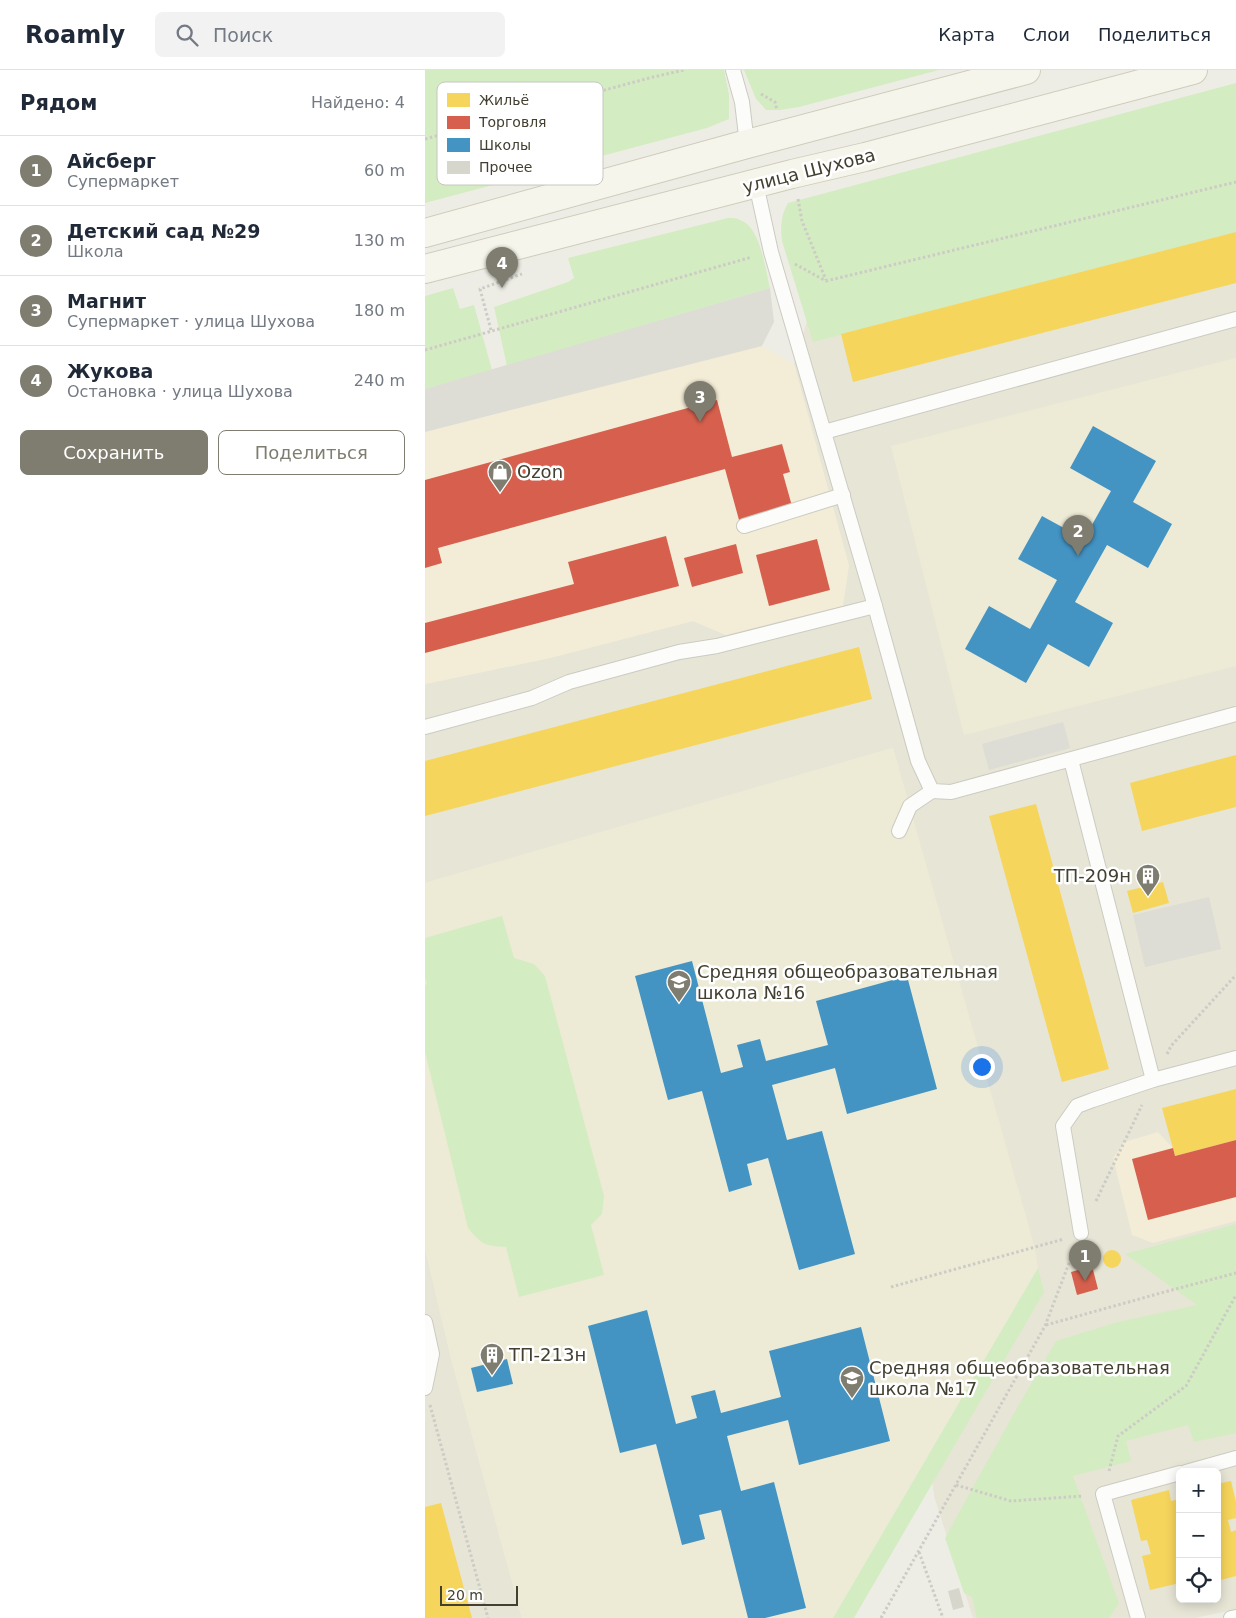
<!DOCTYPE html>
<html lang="ru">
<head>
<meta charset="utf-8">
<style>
	body { margin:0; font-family:"DejaVu Sans",sans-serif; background:#f2f2f3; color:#1f2937 }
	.controls { position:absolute; right:15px; bottom:15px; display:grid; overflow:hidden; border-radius:8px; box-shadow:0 2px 12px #0003 }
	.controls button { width:45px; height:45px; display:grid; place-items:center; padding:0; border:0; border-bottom:1px solid #e0e1e3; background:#fff; color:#1f2937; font:25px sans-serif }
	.scale { position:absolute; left:15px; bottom:12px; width:78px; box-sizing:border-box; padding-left:5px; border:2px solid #434031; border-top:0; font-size:14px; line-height:18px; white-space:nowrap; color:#434031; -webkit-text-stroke:4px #fff; paint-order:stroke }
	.you { position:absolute; left:556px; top:996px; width:18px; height:18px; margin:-12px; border:4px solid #fff; border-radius:50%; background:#1a73e8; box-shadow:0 0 0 8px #1a73e833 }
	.badge { display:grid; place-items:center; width:32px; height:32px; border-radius:50%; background:#7f7d70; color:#fff; font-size:16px; font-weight:700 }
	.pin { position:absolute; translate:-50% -41px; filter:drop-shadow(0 1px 2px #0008) }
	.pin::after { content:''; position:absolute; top:26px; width:18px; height:15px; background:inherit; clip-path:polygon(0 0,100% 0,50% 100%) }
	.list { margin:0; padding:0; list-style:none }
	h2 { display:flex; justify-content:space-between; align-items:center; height:65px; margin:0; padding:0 20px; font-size:21px }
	h2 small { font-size:16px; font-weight:400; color:#747a83 }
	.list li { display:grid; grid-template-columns:32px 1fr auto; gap:15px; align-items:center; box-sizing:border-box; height:70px; padding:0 20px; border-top:1px solid #e0e1e3 }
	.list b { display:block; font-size:19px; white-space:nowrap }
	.list p { margin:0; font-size:16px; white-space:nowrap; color:#747a83 }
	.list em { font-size:16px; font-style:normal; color:#747a83 }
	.actions { display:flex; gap:10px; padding:15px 20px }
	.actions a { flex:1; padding:11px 0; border:1px solid #7f7d70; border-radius:8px; text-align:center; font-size:18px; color:#7f7d70 }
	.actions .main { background:#7f7d70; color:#fff }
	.icon { flex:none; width:28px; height:28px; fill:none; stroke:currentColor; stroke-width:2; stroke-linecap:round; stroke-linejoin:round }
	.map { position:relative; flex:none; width:811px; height:1548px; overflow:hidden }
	header { display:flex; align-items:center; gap:30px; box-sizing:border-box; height:70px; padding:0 25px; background:#fff; border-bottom:1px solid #e0e1e3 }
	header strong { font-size:24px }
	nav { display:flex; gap:28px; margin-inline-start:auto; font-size:18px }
	.search { width:350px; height:45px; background:#f2f2f3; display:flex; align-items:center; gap:12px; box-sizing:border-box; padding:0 18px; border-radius:8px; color:#747a83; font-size:19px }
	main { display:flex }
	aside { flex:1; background:#fff }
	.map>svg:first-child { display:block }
	.residential { fill:#e7e5d5; fill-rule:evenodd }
	.commercial { fill:#f3ecd6 }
	.education { fill:#edebd6 }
	.green { fill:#d4ecc2 }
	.parking { fill:#dddcd5 }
	.homes { fill:#f6d55c }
	.shops { fill:#d6604d }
	.schools { fill:#4393c3 }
	.building { fill:#d7d6cd }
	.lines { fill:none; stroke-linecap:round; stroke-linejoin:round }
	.service-casing { stroke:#cccbc2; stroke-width:16 }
	.secondary-casing { stroke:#ceccbb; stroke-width:30 }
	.path { stroke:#cccbc5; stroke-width:3; stroke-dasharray:2.5 2.5; stroke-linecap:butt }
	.service { stroke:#fcfcfb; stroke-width:14 }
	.secondary { stroke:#f6f5ec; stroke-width:28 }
	.labels { text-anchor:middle; stroke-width:5; stroke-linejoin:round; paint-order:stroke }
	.street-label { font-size:18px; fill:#434031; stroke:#fff }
	.poi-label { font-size:18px; fill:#434031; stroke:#fff; text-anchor:start }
	.key { fill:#fff; stroke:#c7c6c1; stroke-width:1 }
	.key-label { font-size:14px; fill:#434031 }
</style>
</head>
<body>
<header>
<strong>Roamly</strong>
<div class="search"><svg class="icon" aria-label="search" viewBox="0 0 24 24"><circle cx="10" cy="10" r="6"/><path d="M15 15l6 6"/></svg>Поиск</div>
<nav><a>Карта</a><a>Слои</a><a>Поделиться</a></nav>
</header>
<main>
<aside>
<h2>Рядом<small>Найдено: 4</small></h2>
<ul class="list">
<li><span class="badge">1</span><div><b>Айсберг</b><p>Супермаркет</p></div><em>60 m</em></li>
<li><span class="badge">2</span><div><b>Детский сад №29</b><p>Школа</p></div><em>130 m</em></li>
<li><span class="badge">3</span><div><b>Магнит</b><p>Супермаркет · улица Шухова</p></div><em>180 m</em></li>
<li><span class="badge">4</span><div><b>Жукова</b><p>Остановка · улица Шухова</p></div><em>240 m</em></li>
</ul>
<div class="actions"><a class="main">Сохранить</a><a>Поделиться</a></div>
</aside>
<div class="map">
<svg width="811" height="1548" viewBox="0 0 811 1548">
	<rect width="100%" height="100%" fill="#eeede5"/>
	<!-- residential -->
	<g class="residential">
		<path d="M 811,83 L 811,1545 L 803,1541 L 770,1548 L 548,1548 L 509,1426 L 504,1384 L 613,1198 L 468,678 L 0,813 L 0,614 L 125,588 L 268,551 L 301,565 L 424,496 L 369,294 L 400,191 ZM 755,1402 L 792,1402 L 792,1529 L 755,1529 Z"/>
		<path d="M 0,1178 L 25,1284 L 97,1548 L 0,1548 Z"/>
	</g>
	<!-- commercial -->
	<g class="commercial">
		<path d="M 337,276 L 369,294 L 424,496 L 418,536 L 301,565 L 268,551 L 125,588 L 0,614 L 0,362 Z"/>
		<path d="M 733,1062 L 748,1078 L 811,1070 L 811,1151 L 728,1173 L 707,1165 L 688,1088 L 699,1072 Z"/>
	</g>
	<!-- education -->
	<g class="education">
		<path d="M 811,288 L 811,596 L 539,665 L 466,376 Z"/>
		<path d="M 468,678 L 610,1178 L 613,1198 L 408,1548 L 97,1548 L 25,1284 L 0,1178 L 0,813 Z"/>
	</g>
	<!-- green -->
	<g class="green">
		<path d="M 0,0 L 299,0 L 304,25 L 304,49 L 282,58 L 0,133 Z"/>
		<path d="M 319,0 L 514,0 L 374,37 L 355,40 L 341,40 L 331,29 Z"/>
		<path d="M 811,13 L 811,162 L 388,272 L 357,171 C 355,157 356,145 363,133 Z"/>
		<path d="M 303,148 C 307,148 312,148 315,150 C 336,157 340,199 345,218 L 82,296 L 69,237 L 143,212 L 149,208 L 143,188 Z"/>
		<path d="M 28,218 L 35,239 L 49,235 L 67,300 L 0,319 L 0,226 Z"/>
		<path d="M 77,846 L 89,888 L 109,894 L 120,906 L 179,1126 L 177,1144 L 166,1155 L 179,1205 L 94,1227 L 81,1177 C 60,1176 57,1175 43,1158 L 0,982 L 0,916 L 2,913 L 0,908 L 0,868 Z"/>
		<path d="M 811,1154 L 811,1363 L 769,1372 L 763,1355 L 701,1371 L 706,1391 L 648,1406 L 694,1533 L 684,1548 L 552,1548 L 547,1527 L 539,1523 L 520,1468 L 588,1345 L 631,1271 L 693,1252 L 772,1235 L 700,1184 Z"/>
		<path d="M 613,1198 L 619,1222 L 429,1548 L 408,1548 Z"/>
	</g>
	<!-- parking -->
	<g class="parking">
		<path d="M 345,218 L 349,252 L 337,276 L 0,362 L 0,319 Z"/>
		<path d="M 638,652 L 645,678 L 564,700 L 557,674 Z"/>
		<path d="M 784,827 L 796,879 L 720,897 L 708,845 Z"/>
	</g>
	<!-- homes -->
	<g class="homes">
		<path d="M 811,162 L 811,213 L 428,312 L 416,264 Z"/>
		<path d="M 434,577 L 447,629 L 0,746 L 0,691 Z"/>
		<path d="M 811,685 L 811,737 L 717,761 L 705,713 Z"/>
		<path d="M 611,734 L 684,999 L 637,1012 L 564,746 Z"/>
		<path d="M 738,812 L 744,833 L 708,843 L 702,821 Z"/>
		<path d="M 811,1019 L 811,1070 L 750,1086 L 737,1038 Z"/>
		<circle cx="687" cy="1189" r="9"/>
		<path d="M 806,1411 L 811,1432 L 811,1448 L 803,1450 L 806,1462 L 811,1460 L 811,1506 L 792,1511 L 792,1414 Z"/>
		<path d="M 744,1420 L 746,1431 L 755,1429 L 755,1513 L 725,1520 L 717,1486 L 726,1484 L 722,1470 L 716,1471 L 706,1430 Z"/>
		<path d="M 16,1433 L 47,1548 L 0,1548 L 0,1437 Z"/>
	</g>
	<!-- shops -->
	<g class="shops">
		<path d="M 292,330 L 307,387 L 357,374 L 365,402 L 358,404 L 367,436 L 314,450 L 300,399 L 13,478 L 17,493 L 0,498 L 0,410 Z"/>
		<path d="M 241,466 L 254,516 L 0,583 L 0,553 L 149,514 L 143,492 Z"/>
		<path d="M 392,469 L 405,520 L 344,536 L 331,485 Z"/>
		<path d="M 311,474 L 318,503 L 267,517 L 259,488 Z"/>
		<path d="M 811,1070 L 811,1127 L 723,1150 L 707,1089 L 748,1078 L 750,1086 Z"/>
		<path d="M 667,1196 L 673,1219 L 652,1225 L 646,1202 Z"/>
	</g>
	<!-- schools -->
	<g class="schools">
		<path d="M 668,356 L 731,391 L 708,432 L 747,454 L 723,498 L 682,475 L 650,532 L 688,553 L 664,597 L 623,574 L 601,613 L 540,579 L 564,536 L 605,559 L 632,510 L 593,489 L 617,446 L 659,469 L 686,421 L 645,398 Z"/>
		<path d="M 267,891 L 296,1003 L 318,997 L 312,975 L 335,969 L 341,991 L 403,975 L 391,931 L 482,906 L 512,1019 L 422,1044 L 410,998 L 347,1015 L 362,1070 L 397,1061 L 430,1184 L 374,1200 L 343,1088 L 322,1094 L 327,1115 L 304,1122 L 277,1021 L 243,1030 L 210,906 Z"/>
		<path d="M 222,1240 L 251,1354 L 272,1348 L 266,1326 L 290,1320 L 296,1343 L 356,1327 L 344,1281 L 436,1257 L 465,1371 L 374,1395 L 363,1350 L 302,1366 L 316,1421 L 349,1412 L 381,1538 L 340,1548 L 323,1548 L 296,1440 L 274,1445 L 280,1469 L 257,1475 L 231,1374 L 195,1383 L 163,1256 Z"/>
		<path d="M 82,1289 L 88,1314 L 52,1322 L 46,1298 Z"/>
	</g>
	<!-- building -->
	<path class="building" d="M 534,1518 L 539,1537 L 528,1540 L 523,1521 Z"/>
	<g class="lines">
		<defs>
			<g id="service">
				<path d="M 308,0 L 317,32 L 322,74"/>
				<path d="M 331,114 L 346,182 L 450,536 L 493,691 L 507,721 L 526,722 L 811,644"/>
				<path d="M 399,362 L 811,249"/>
				<path d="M 319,456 L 418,425"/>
				<path d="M 0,657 L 107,628 L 144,612 L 254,582 L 292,576 L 450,536"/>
				<path d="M 646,690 L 728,1010"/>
				<path d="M 474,761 L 485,736 L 507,721"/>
				<path d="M 656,1163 L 638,1056 L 652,1036 L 668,1030 L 728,1010 L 811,988"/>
				<path d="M 0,1252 L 7,1284 L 0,1318"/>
				<path d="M 761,1402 L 811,1388"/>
				<path d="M 713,1548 L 678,1424 L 755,1403"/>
				<path d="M 806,1548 L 811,1547"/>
			</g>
			<g id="secondary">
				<path d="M 0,163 L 322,74 L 601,0"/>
				<path d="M 0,199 L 367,104 L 440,87 L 768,0"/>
			</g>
		</defs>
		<!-- service casing -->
		<use href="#service" class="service-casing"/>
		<!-- secondary casing -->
		<use href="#secondary" class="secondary-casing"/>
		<!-- path -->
		<g class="path">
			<path d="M 336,24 L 350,32 L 352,40"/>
			<path d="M 0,69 L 224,8 L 259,0"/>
			<path d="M 373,129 L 377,151 L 401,210"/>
			<path d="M 370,194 L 401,211 L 811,112"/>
			<path d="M 66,260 L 55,219 L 97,204"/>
			<path d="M 0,280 L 327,187"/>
			<path d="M 742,984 L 746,976 L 811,905"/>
			<path d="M 671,1131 L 717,1035"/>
			<path d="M 466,1217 L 639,1169"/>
			<path d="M 621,1255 L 743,1221 L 811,1203"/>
			<path d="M 5,1335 L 63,1548"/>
			<path d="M 684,1401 L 693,1366 L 761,1316 L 811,1225"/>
			<path d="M 531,1415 L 586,1431 L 658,1426"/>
			<path d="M 494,1482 L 518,1548"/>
			<path d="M 456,1548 L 620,1256 L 649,1180"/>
		</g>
		<!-- service -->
		<use href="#service" class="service"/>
		<!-- secondary -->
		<use href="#secondary" class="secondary"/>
	</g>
	<!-- icons -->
	<defs>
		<symbol id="shop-pin" viewBox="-11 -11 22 30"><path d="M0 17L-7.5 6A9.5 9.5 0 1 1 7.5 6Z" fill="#7f7d70" stroke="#fff"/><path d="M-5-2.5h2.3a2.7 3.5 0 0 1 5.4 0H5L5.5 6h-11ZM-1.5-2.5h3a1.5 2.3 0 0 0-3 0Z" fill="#fff"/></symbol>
		<symbol id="building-pin" viewBox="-11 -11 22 30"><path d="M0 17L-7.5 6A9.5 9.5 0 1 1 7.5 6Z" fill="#7f7d70" stroke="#fff"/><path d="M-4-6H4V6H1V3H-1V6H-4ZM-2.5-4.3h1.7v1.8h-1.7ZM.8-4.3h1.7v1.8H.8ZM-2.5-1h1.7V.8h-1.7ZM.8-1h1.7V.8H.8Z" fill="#fff"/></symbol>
		<symbol id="school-pin" viewBox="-11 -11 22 30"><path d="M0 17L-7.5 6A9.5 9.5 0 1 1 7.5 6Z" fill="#7f7d70" stroke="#fff"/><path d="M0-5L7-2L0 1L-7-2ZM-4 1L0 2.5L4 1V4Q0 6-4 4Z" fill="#fff"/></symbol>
	</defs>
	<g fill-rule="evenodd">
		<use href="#shop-pin" x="61" y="388" width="28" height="38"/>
		<use href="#building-pin" x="709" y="792" width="28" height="38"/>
		<use href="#school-pin" x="240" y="898" width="28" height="38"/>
		<use href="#building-pin" x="53" y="1271" width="28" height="38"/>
		<use href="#school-pin" x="413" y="1294" width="28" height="38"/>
	</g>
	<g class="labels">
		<!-- street labels -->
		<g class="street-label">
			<text transform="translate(384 101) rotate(-14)" y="6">улица Шухова</text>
		</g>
		<!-- poi labels -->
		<g class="poi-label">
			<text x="92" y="408">Ozon</text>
			<text x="706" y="812" text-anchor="end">ТП-209н</text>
			<text x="272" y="908">Средняя общеобразовательная<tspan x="272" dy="21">школа №16</tspan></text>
			<text x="84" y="1291">ТП-213н</text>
			<text x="444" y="1304">Средняя общеобразовательная<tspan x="444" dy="21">школа №17</tspan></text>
		</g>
	</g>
	<!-- legend -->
	<rect x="12" y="12" width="166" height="103" rx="8" class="key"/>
	<rect x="22" y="23" width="23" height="14" fill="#f6d55c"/>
	<rect x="22" y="46" width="23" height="13" fill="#d6604d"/>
	<rect x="22" y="68" width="23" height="14" fill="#4393c3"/>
	<rect x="22" y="91" width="23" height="13" fill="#d7d6cd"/>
	<g class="key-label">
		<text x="54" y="35">Жильё</text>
		<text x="54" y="57">Торговля</text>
		<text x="54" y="80">Школы</text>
		<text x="54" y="102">Прочее</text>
	</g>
</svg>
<div class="controls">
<button>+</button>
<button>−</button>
<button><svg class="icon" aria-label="locate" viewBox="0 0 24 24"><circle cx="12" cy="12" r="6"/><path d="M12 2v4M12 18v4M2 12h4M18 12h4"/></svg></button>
</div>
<div class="scale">20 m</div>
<div class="you"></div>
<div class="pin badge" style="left:660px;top:1211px">1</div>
<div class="pin badge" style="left:653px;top:486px">2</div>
<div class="pin badge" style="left:275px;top:352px">3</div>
<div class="pin badge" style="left:77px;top:218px">4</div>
</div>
</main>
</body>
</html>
